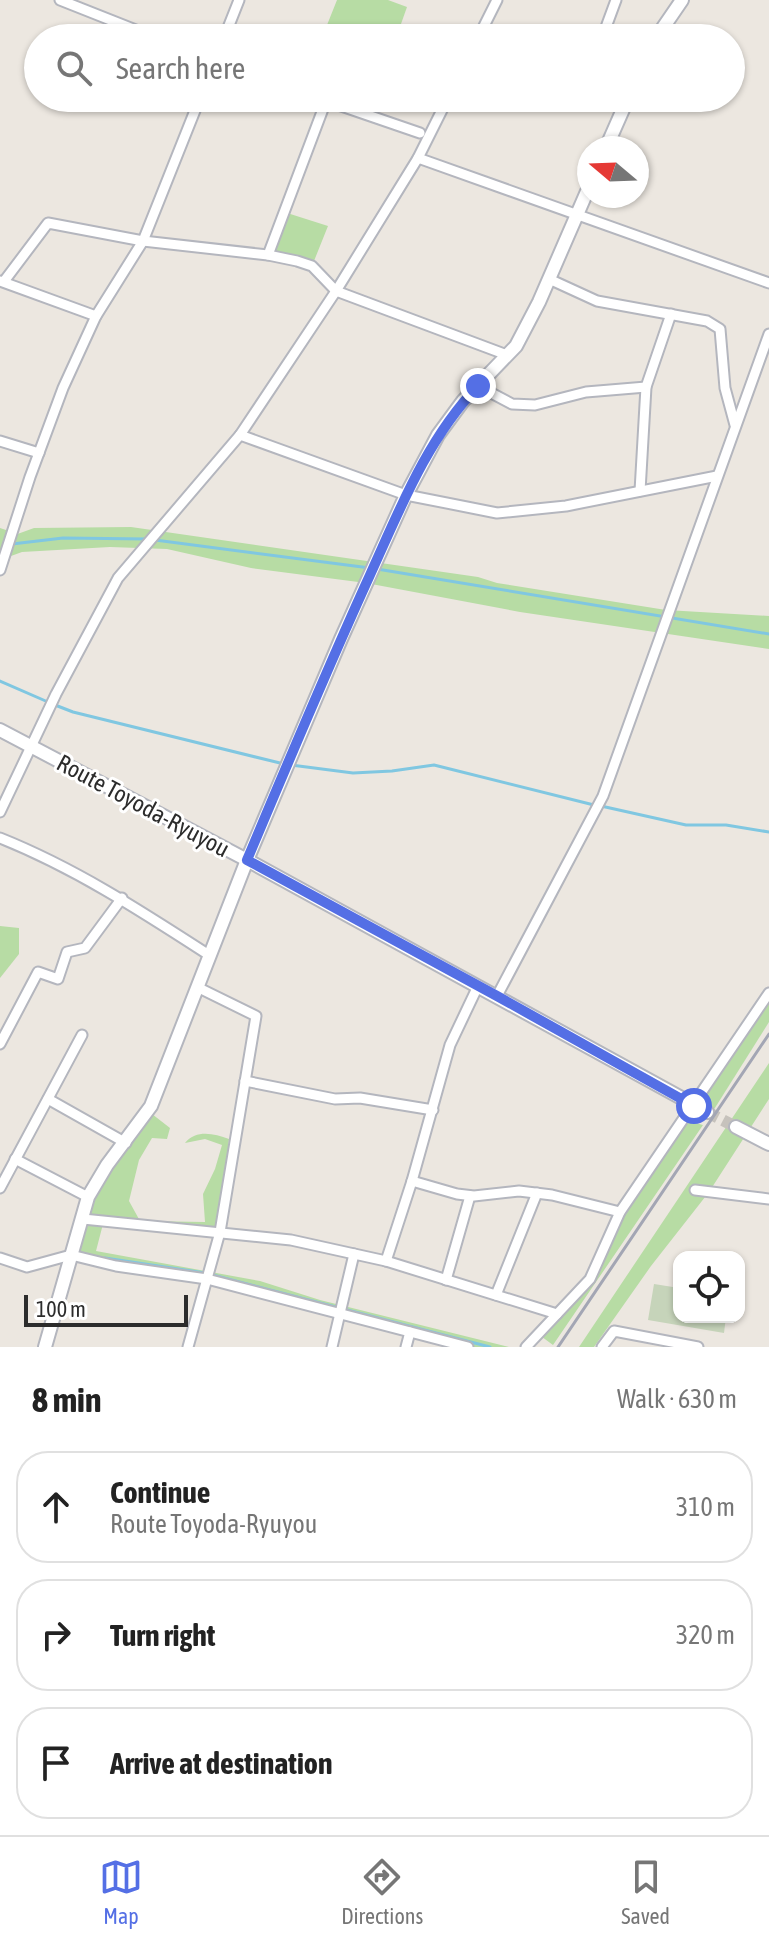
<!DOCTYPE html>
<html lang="en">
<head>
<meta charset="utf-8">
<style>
	body { margin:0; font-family:"Asap Condensed",sans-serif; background:#f2f2f2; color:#222 }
	.controls { position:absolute; right:24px; bottom:24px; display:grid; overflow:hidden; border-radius:16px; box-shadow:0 2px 6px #0004 }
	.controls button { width:72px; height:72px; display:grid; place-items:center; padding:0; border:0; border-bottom:2px solid #e0e0e0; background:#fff; color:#222; font:40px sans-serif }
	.compass { position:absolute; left:577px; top:136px; width:72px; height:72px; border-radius:50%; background:#fff; box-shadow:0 2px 6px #0004; rotate:289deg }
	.scale { position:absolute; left:24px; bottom:20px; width:164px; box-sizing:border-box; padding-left:8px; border:4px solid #2c2c2c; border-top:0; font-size:22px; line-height:28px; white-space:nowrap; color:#2c2c2c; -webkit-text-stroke:6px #fff; paint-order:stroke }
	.stop { position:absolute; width:24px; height:24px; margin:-18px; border:6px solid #546fe5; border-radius:50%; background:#fff }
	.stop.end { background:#546fe5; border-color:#fff; box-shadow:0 2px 8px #0008 }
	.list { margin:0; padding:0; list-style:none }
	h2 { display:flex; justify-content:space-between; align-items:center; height:104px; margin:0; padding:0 32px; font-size:34px }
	h2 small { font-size:26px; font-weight:400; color:#767676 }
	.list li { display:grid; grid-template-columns:52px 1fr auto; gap:24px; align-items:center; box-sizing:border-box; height:112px; margin:0 16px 16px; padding:0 16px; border:2px solid #e0e0e0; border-radius:32px }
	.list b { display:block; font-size:30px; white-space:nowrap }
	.list p { margin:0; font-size:26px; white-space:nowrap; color:#767676 }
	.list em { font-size:26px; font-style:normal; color:#767676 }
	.icon { flex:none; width:44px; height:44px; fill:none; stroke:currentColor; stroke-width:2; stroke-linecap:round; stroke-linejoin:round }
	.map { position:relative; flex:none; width:769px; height:1347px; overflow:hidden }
	.search { position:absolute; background:#fff; box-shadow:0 2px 6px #0004; left:24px; right:24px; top:24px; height:88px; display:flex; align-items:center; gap:20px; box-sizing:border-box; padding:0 28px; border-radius:44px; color:#767676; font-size:30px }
	.sheet { height:488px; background:#fff }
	nav { display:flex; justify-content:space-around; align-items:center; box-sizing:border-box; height:112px; border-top:2px solid #e0e0e0; background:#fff; font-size:22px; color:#767676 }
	nav a { display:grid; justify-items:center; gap:4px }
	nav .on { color:#546fe5 }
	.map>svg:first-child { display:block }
	.green { fill:#b7dca4 }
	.cemetery { fill:#c6d4ba }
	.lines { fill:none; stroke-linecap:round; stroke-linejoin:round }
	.stream { stroke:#80c7e1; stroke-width:3 }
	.secondary-tunnel { stroke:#c6c2bc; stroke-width:12; stroke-dasharray:12 6; stroke-linecap:butt }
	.street-casing { stroke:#b4b6be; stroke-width:13 }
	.secondary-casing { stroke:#b4b6be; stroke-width:16 }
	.street { stroke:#fff; stroke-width:9 }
	.secondary { stroke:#fff; stroke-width:12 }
	.rail { stroke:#a3a6b4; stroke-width:3 }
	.route { stroke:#546fe5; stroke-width:10 }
	.labels { text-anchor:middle; stroke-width:6; stroke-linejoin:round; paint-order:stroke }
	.street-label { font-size:24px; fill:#2c2c2c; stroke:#fff }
</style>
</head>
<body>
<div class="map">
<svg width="769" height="1347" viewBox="0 0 769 1347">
	<rect width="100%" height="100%" fill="#ece7e0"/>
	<!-- green -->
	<g class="green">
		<path d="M 337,0 L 388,0 L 407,7 L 396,38 L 331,38 L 323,35 Z"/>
		<path d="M 284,212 L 328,226 L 312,266 L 268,255 Z"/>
		<path d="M 131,527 L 478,577 L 497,583 L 666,610 L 769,616 L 769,649 L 520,612 L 366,583 L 251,568 L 167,549 L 110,547 L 22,552 L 0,560 L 0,528 L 12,532 L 12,536 L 34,528 Z"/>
		<path d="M 0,926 L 19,928 L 19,954 L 0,978 Z"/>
		<path d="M 769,993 L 769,1022 L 713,1111 L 697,1102 Z"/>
		<path d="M 769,1063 L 769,1099 L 709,1192 L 651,1266 L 594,1347 L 579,1347 Z"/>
		<path d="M 152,1114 L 170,1128 L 167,1139 L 152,1138 L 139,1160 L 129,1201 L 140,1221 L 205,1222 L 203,1194 L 215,1169 L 222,1145 L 205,1139 L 185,1143 C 197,1129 214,1134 229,1139 L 220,1219 L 214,1228 L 87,1217 L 104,1180 Z"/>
		<path d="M 685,1120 L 703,1125 L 553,1345 L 538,1334 L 589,1280 L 620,1212 Z"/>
		<path d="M 103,1224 L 96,1251 L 260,1281 L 320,1300 L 509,1347 L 470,1347 L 198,1273 L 77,1254 L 88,1225 Z"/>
	</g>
	<!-- cemetery -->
	<path class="cemetery" d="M 654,1284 L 679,1288 L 679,1317 L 726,1317 L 724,1333 L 648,1320 Z"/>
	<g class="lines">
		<!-- stream -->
		<g class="stream">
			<path d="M 155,540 L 370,568"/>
			<path d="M 12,544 L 63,538 L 148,539"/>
			<path d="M 377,569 L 769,634"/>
			<path d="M 0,681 L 48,702"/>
			<path d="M 55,705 L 73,712 L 284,764"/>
			<path d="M 291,765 L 353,773 L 392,771 L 434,765 L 594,805"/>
			<path d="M 601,806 L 686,825 L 726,825 L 769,832"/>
			<path d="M 105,1258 L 205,1273 L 490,1347"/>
		</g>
		<!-- secondary-tunnel -->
		<path class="secondary-tunnel" d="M 707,1112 L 736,1127"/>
		<defs>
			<g id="street">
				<path d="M 60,0 L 156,38"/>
				<path d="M 224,38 L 239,0"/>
				<path d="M 478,38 L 497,0"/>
				<path d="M 602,38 L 616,0"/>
				<path d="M 318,98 L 420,133"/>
				<path d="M 418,158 L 769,283"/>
				<path d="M 268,255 L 326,101"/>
				<path d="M 549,279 L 597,301 L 707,321 L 720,329 L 725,388 L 735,425"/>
				<path d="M 5,280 L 48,223 L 143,241 L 268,255 L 297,261 L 312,266 L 336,291 L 507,355"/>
				<path d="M 0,281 L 96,316"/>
				<path d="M 478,386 L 512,404 L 535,405 L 586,392 L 646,387"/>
				<path d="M 240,435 L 406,495 L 497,513 L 566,506 L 717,476"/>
				<path d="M 0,441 L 39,453"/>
				<path d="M 640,491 L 646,387 L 671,314"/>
				<path d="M 0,570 L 30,477 L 63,388 L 96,316 L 143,241 L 200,98"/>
				<path d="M 0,812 L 56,694 L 118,578 L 240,435 L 336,291 L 418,158 L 448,98"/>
				<path d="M 0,838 C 75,868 141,911 209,955"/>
				<path d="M 497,996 L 603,796 L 769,334"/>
				<path d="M 0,1044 L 38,972 L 58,979 L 67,952 L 85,948 L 122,898"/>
				<path d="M 245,1081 L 335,1099 L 360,1098 L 433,1110"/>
				<path d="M 48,1099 L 126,1143"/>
				<path d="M 15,1159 L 88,1197"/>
				<path d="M 412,1181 L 457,1194 L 474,1196 L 519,1191 L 552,1195 L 620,1212"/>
				<path d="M 0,1188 L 82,1035"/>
				<path d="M 695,1190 L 769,1199"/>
				<path d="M 83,1219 L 291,1240 L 386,1261 L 557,1314"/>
				<path d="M 0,1258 L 27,1267 L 71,1255 L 116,1266 L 207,1279 L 468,1347"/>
				<path d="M 386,1261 L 412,1181 L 450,1045 L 478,986"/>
				<path d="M 446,1280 L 470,1196"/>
				<path d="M 496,1295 L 537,1193"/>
				<path d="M 188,1347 L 220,1232 L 256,1016 L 197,987"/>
				<path d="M 332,1347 L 354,1254"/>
				<path d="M 406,1347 L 410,1332"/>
				<path d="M 526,1347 L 590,1279 L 620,1212 L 769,993"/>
				<path d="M 602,1347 L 614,1331 L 698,1347"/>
			</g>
			<g id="secondary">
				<path d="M 656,38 L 682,0"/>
				<path d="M 606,148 L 628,98"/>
				<path d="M 0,730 L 247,860 L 707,1112"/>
				<path d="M 736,1127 L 769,1144"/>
				<path d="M 45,1347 L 88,1197 L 107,1165 L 151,1106 L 247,860 L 341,639 L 406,495 L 438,435 L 463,401 L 516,346 L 539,302 L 589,187"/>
			</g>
		</defs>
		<!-- street casing -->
		<use href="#street" class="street-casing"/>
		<!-- secondary casing -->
		<use href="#secondary" class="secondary-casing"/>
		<!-- street -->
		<use href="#street" class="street"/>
		<!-- secondary -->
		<use href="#secondary" class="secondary"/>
		<!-- rail -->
		<path class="rail" d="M 558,1347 L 769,1034"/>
	</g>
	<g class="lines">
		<!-- route -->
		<path class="route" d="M 478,386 C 427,439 400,509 370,575 C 327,669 287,765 247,860 L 497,996 L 694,1106"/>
	</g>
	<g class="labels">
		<!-- street labels -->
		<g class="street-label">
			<text transform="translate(143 806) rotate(28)" y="8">Route Toyoda-Ryuyou</text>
		</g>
	</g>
</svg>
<div class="controls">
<button><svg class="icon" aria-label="locate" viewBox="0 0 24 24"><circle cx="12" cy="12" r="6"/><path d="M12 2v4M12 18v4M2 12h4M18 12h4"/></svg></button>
</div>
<svg class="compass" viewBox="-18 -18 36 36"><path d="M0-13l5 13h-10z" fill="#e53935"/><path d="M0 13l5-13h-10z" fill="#767676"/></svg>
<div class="scale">100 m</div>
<div class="stop" style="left:694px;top:1106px"></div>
<div class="stop end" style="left:478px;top:386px"></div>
<div class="search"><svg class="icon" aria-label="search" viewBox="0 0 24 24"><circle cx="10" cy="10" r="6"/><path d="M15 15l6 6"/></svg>Search here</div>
</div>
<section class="sheet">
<h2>8 min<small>Walk · 630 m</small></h2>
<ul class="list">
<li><svg class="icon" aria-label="ahead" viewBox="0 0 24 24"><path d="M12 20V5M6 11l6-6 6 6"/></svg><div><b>Continue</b><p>Route Toyoda-Ryuyou</p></div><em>310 m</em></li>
<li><svg class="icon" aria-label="right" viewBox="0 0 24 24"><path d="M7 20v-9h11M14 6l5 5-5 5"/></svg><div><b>Turn right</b></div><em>320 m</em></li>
<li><svg class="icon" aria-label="arrive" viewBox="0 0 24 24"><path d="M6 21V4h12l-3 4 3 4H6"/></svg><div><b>Arrive at destination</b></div></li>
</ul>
</section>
<nav>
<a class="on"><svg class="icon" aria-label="map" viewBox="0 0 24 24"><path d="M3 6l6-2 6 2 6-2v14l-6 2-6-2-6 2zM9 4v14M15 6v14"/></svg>Map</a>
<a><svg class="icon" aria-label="directions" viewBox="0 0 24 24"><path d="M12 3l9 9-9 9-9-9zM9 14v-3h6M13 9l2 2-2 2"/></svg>Directions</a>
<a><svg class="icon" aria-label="saved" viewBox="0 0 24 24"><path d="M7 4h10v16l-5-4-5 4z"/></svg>Saved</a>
</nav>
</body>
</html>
